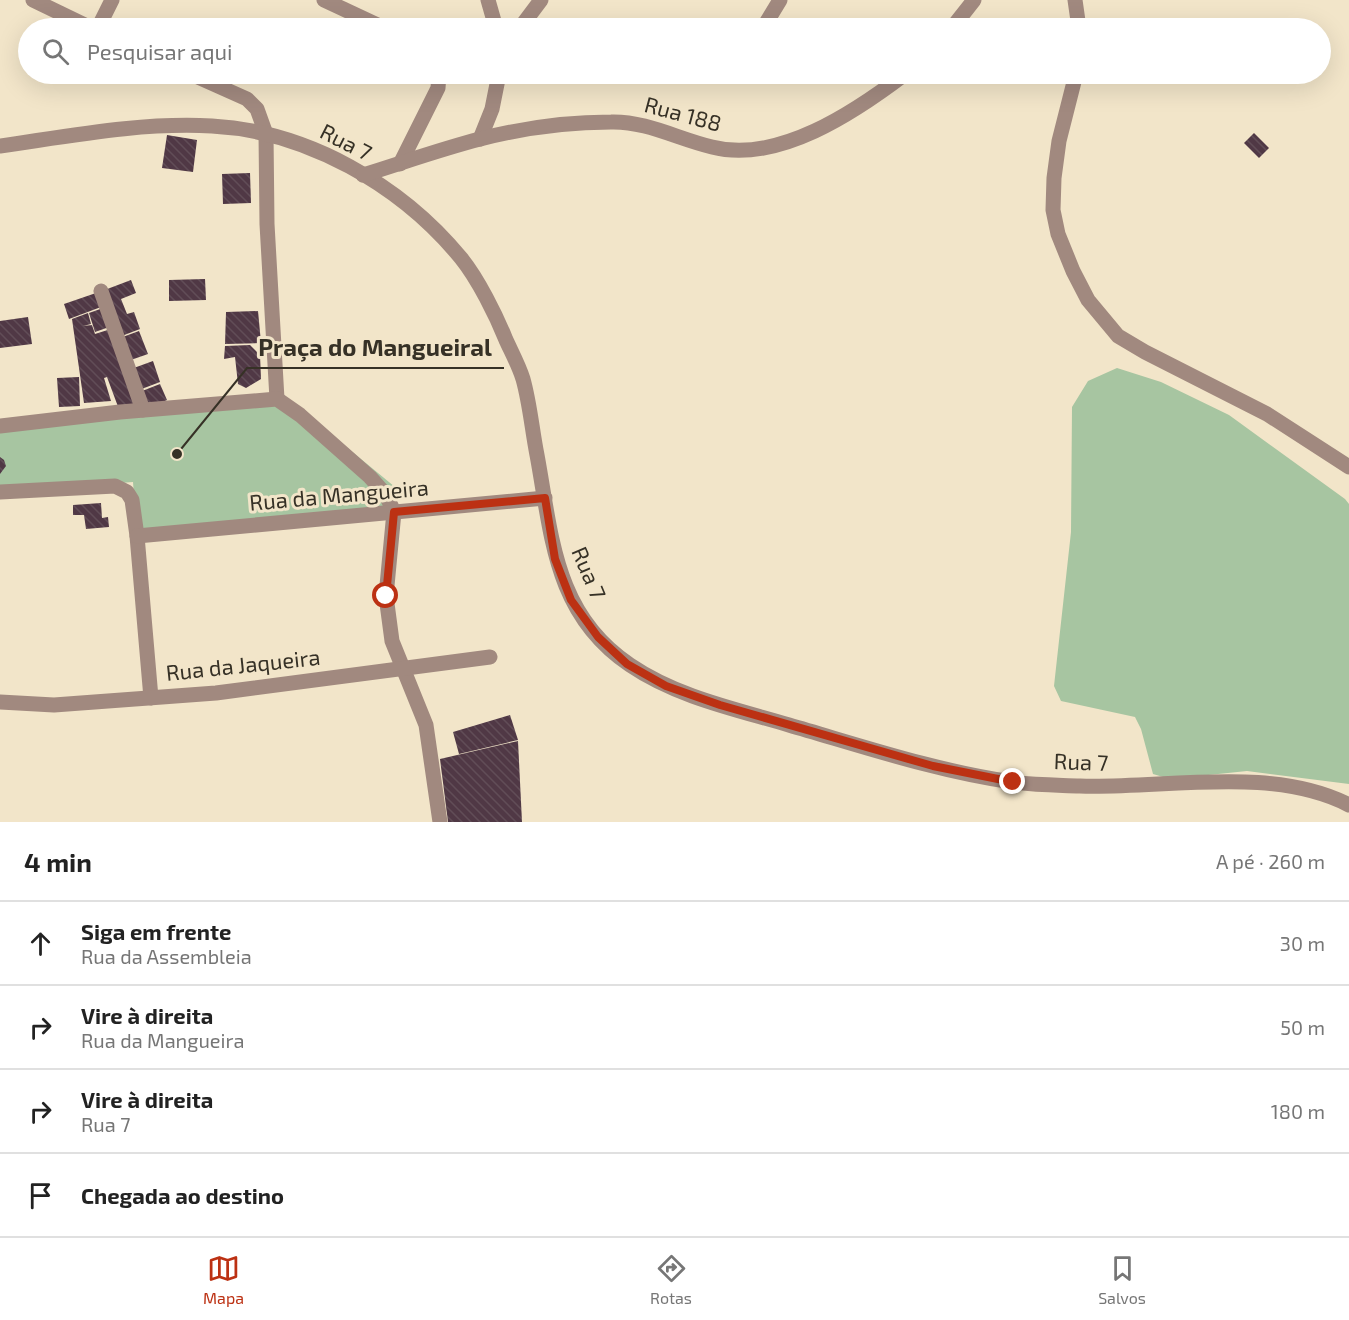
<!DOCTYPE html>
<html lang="pt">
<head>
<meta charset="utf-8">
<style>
	body { margin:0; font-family:"Exo 2",sans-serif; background:#f2f2f2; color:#222 }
	.stop { position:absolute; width:18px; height:18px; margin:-14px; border:4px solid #bc3113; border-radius:50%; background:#fff }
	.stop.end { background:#bc3113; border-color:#fff; box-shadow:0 2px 6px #0008 }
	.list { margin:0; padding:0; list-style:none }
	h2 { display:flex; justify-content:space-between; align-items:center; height:78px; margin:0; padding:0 24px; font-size:26px }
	h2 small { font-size:20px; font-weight:400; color:#767676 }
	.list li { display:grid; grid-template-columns:39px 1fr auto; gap:18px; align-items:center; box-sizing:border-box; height:84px; padding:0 24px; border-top:2px solid #e0e0e0 }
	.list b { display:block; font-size:22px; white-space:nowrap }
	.list p { margin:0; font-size:20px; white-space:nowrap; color:#767676 }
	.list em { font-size:20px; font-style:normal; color:#767676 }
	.icon { flex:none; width:33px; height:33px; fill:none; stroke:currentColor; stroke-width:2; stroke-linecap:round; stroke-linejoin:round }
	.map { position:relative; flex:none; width:1349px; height:822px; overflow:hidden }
	.search { position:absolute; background:#fff; box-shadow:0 6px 24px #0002; left:18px; right:18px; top:18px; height:66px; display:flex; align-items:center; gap:15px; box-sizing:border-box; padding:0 21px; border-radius:33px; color:#767676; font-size:22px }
	.sheet { height:414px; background:#fff }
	nav { display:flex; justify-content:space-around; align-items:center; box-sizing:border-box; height:84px; border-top:2px solid #e0e0e0; background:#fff; font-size:16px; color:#767676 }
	nav a { display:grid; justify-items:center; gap:3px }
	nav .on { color:#bc3113 }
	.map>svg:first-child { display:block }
	.green { fill:#a7c5a1 }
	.building { fill:url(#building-back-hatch) }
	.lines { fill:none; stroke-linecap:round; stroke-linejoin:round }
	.minor { stroke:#a1897f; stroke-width:15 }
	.route { stroke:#bc3113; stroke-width:8 }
	.labels { text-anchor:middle; stroke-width:6; stroke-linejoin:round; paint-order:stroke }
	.street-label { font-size:22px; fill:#363126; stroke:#f2e5c9 }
	.leader { fill:none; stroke:#363126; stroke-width:2 }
	.callout-dot { fill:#363126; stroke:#f2e5c9; stroke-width:2 }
	.callout-label { font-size:24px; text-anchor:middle; font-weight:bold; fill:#363126; stroke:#f2e5c9; stroke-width:6; stroke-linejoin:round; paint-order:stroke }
</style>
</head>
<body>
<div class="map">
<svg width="1349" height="822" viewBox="0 0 1349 822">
	<defs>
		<pattern id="building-back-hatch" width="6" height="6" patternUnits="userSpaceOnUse" patternTransform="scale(1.5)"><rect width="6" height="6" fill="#503845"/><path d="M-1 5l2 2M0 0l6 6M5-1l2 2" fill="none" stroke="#614d57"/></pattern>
	</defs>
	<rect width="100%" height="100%" fill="#f2e5c9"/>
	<!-- green -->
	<g class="green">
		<path d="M 1117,368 L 1161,382 L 1229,415 L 1345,499 L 1349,504 L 1349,784 L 1247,771 L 1170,779 L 1153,774 L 1141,729 L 1135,717 L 1061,701 L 1054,686 L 1071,532 L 1072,407 L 1088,381 Z"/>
		<path d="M 282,394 L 395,487 L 394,512 L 137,536 L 133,482 L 0,492 L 0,426 Z"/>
	</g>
	<!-- building -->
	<g class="building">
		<path d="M 1254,133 L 1269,148 L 1259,158 L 1244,143 Z"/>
		<path d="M 167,135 L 197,140 L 193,172 L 162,168 Z"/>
		<path d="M 250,173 L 251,203 L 223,204 L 222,174 Z"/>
		<path d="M 205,279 L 206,300 L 169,301 L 169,280 Z"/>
		<path d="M 131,280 L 136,293 L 121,299 L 127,314 L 134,312 L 140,329 L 119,337 L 102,291 Z"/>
		<path d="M 96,293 L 101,307 L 69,319 L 64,304 Z"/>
		<path d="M 106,307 L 112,326 L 95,332 L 89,313 Z"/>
		<path d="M 258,311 L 261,343 L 225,344 L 226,312 Z"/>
		<path d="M 88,313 L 91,324 L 83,326 L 92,325 L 95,334 L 114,328 L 137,393 L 160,384 L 167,400 L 165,401 L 167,407 L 120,412 L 107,377 L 104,378 L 111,401 L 84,403 L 72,319 Z"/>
		<path d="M 28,317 L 32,344 L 0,348 L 0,321 Z"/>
		<path d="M 139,331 L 148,354 L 128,361 L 120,338 Z"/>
		<path d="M 250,345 L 260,355 L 261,379 L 246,388 L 238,384 L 235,357 L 224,359 L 225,346 Z"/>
		<path d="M 153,361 L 160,382 L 139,390 L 131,369 Z"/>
		<path d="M 79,377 L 80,406 L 59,407 L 57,378 Z"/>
		<path d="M 0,457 L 4,460 L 6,466 L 0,474 Z"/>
		<path d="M 101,503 L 102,518 L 108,517 L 109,527 L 86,529 L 84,515 L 73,515 L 73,505 Z"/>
		<path d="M 510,715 L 518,740 L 459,754 L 453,732 Z"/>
		<path d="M 518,741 L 522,822 L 448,822 L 440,759 Z"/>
	</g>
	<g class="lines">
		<!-- minor -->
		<g class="minor">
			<path d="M 33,0 L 91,28"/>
			<path d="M 324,0 L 384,28"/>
			<path d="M 488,0 L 496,28"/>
			<path d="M 1075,0 L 1079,28"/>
			<path d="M 98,28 L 112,0"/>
			<path d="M 520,28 L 541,0"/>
			<path d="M 763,28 L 780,0"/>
			<path d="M 952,28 L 974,0"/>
			<path d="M 191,74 L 247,99 L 257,109 L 266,134 L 267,224 L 277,399"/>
			<path d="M 1076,74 L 1059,141 L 1054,178 L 1053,210 L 1058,234 L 1073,271 L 1088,300 L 1118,336 L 1145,352 L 1267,414 L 1349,467"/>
			<path d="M 480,139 L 492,109 L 499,74"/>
			<path d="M 0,146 C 70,136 141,122 212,126 C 307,131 401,185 461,258 C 478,279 496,315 506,340 C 512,353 519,366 523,379 C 530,404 532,430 537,455 C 552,536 554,614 630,665 C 677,697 735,709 789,725 C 862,746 936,771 1012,782 C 1034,785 1057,785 1080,786 C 1164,789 1272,765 1349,805"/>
			<path d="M 400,164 L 438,88 L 439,74"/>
			<path d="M 363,175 C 402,163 441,149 480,139 C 523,128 567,122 611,122 C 646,121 678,139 712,147 C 778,164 855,112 905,74"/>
			<path d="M 101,291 L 143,410"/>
			<path d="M 0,426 L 120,412 L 277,399 L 300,415 L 370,477 L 386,495 L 394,512 L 386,596 L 392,641 L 426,725 L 440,822"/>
			<path d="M 0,492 L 115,486 L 127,492 L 132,500 L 137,536 L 151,698"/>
			<path d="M 137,536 L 545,498"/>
			<path d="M 0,702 L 54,705 L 216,693 L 490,657"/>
		</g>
	</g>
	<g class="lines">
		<!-- route -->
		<path class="route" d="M 386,596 L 394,512 L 545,498 L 555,559 L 571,600 L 598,637 L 627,664 L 666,686 L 720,705 L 933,766 L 1013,782"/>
	</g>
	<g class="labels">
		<!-- street labels -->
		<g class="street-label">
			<text transform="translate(683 114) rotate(15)" y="8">Rua 188</text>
			<text transform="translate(346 142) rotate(27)" y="8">Rua 7</text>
			<text transform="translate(339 495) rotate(-5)" y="8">Rua da Mangueira</text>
			<text transform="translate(589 573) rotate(67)" y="8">Rua 7</text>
			<text transform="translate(243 665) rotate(-6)" y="8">Rua da Jaqueira</text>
			<text transform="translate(1081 762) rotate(2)" y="8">Rua 7</text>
		</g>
	</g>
	<!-- callouts -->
	<path class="leader" d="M177 454L247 368H504"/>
	<circle class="callout-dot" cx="177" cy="454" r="6"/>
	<g class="callout-label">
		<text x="375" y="356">Praça do Mangueiral</text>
	</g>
</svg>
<div class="stop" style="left:386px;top:596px"></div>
<div class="stop end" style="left:1013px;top:782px"></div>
<div class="search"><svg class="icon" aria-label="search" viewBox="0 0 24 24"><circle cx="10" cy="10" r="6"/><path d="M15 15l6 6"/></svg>Pesquisar aqui</div>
</div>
<section class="sheet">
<h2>4 min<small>A pé · 260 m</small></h2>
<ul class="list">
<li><svg class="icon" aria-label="ahead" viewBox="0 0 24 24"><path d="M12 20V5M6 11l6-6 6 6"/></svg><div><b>Siga em frente</b><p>Rua da Assembleia</p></div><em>30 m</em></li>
<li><svg class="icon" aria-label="right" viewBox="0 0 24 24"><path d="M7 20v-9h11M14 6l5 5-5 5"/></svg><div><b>Vire à direita</b><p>Rua da Mangueira</p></div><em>50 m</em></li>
<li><svg class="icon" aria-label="right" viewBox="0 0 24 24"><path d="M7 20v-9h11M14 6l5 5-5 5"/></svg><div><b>Vire à direita</b><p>Rua 7</p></div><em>180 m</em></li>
<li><svg class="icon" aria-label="arrive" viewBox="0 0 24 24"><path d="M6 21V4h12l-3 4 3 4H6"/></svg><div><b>Chegada ao destino</b></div></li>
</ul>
</section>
<nav>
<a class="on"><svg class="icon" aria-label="map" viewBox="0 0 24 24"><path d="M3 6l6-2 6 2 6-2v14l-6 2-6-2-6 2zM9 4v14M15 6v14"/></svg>Mapa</a>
<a><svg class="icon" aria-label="directions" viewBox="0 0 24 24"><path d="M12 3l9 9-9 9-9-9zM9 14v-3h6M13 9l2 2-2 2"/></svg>Rotas</a>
<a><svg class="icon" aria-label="saved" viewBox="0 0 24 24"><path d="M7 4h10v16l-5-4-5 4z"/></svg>Salvos</a>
</nav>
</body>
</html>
